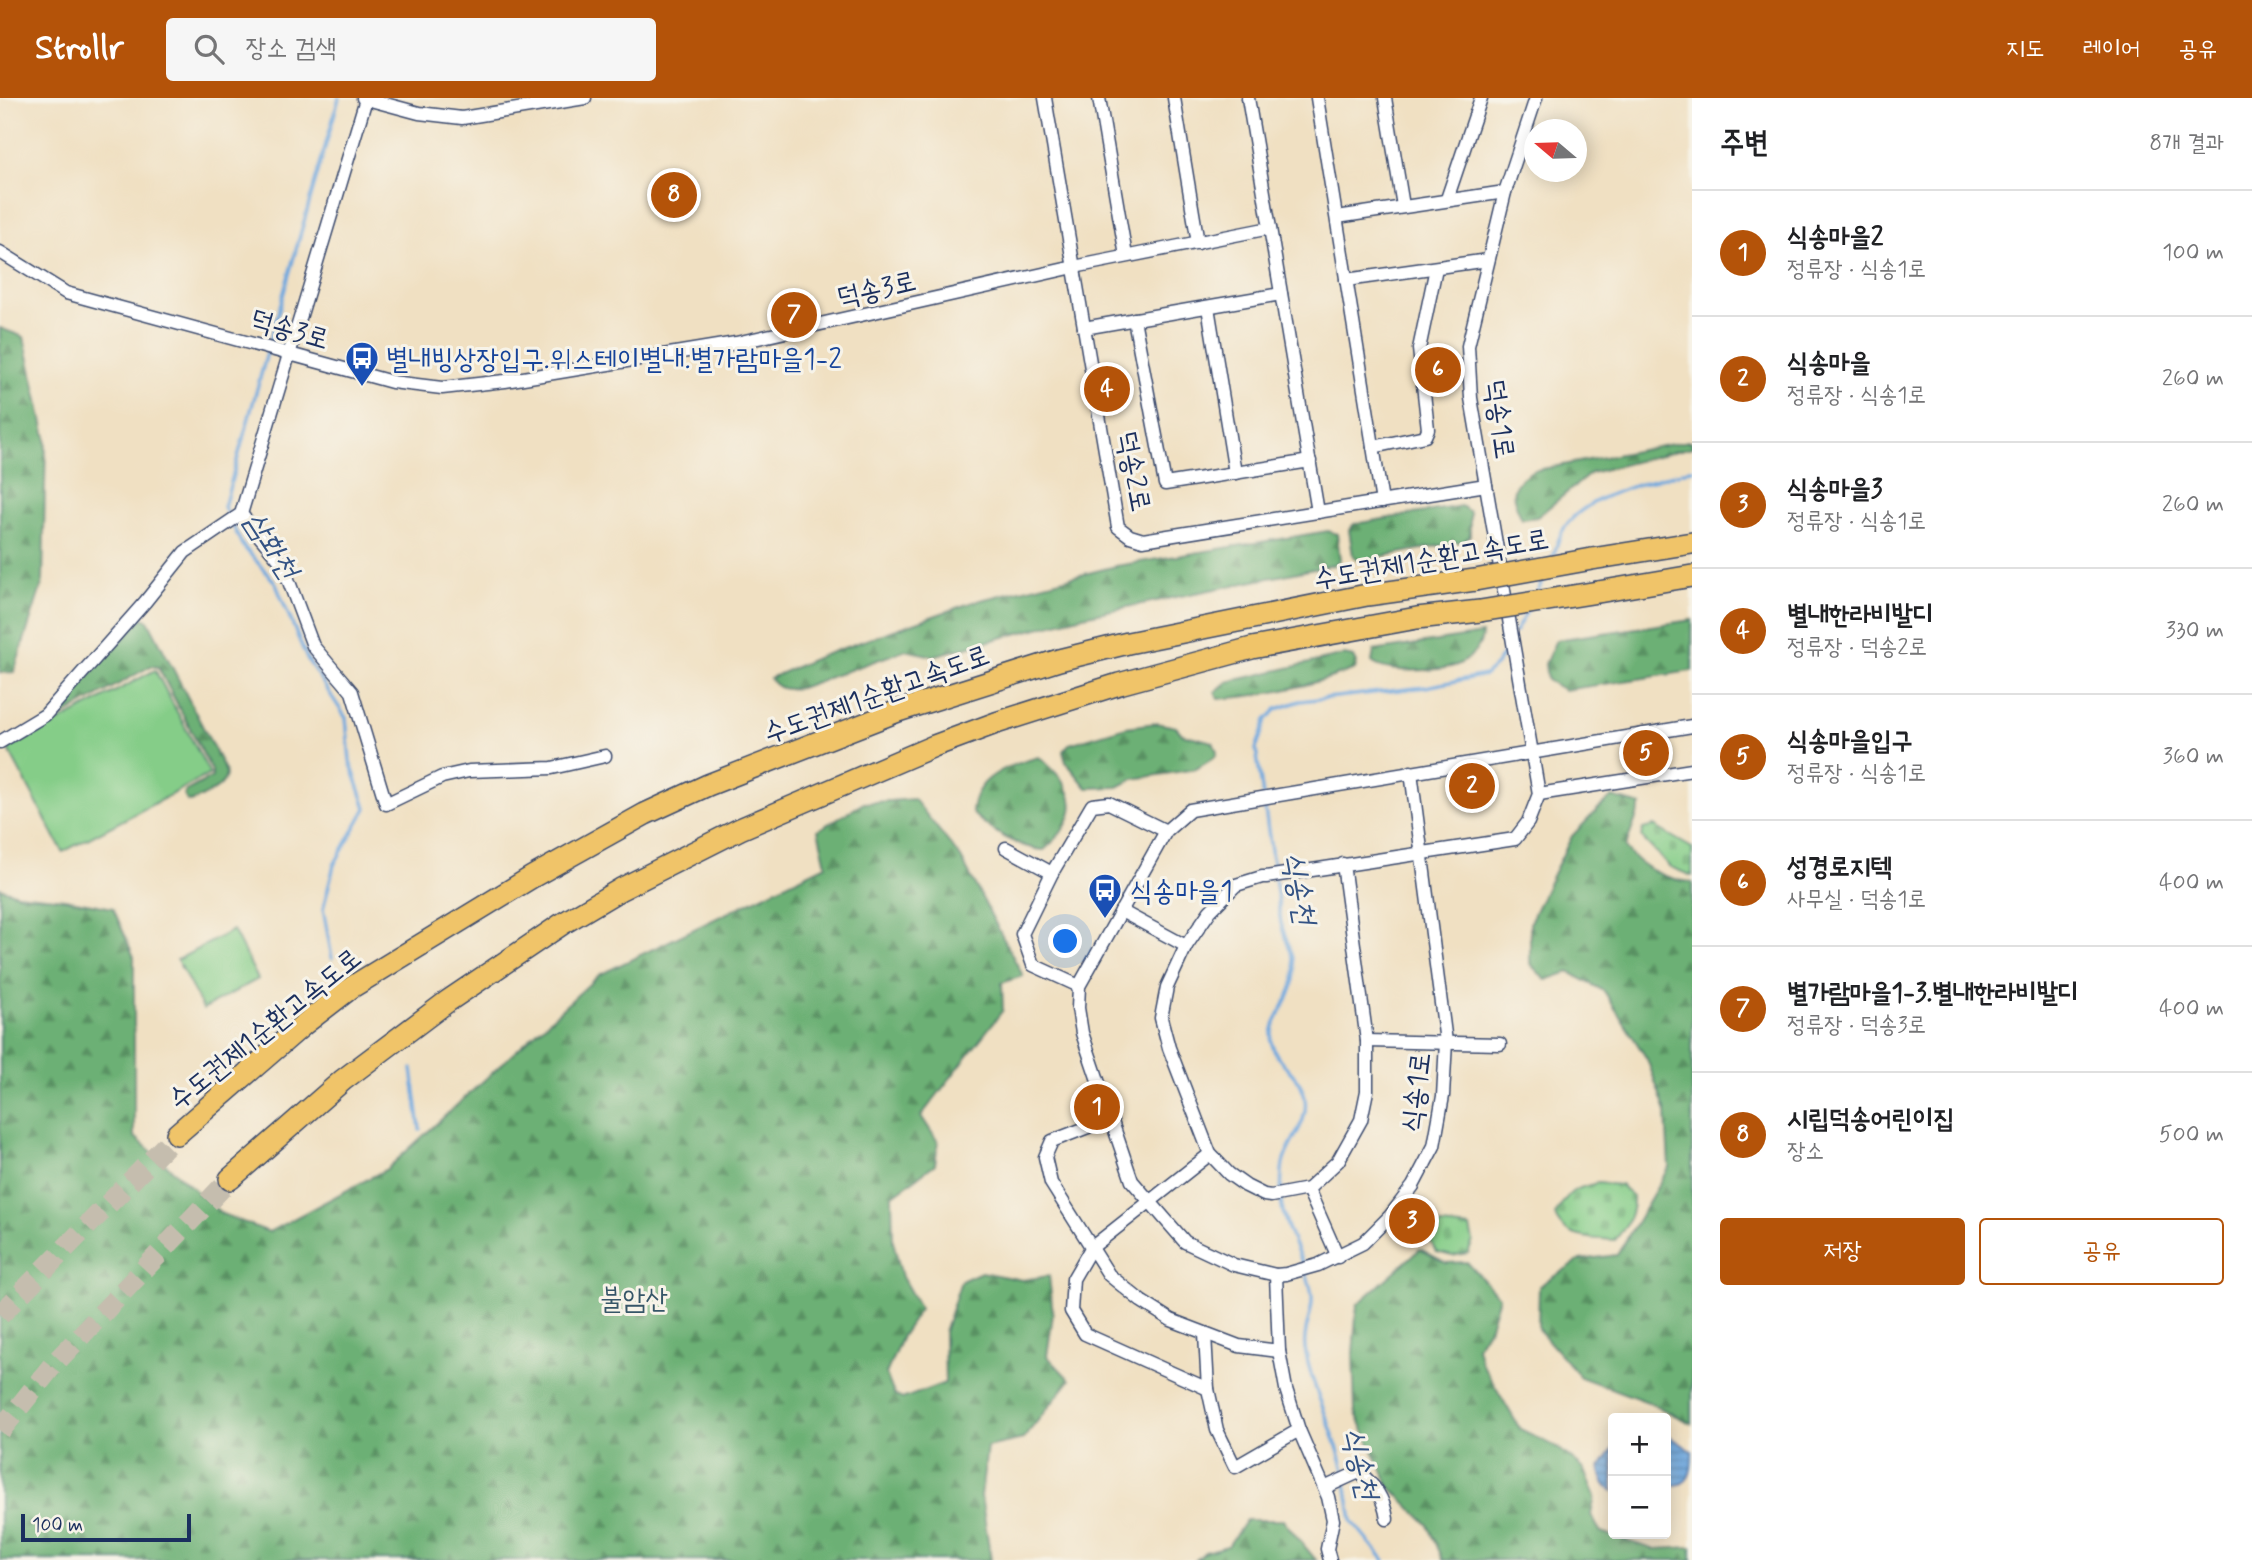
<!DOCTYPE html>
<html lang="ko">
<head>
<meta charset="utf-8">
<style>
	body { margin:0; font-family:Mynerve,"Poor Story",sans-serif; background:#f6f6f6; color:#202124 }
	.controls { position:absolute; right:21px; bottom:21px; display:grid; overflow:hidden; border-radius:7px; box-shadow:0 4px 18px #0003 }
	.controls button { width:63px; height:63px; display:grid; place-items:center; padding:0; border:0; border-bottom:2px solid #e0e0e0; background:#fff; color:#202124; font:35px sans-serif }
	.compass { position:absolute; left:1524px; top:21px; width:63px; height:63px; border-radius:50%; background:#fff; box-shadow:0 4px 18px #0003; rotate:289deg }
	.scale { position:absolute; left:21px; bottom:18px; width:170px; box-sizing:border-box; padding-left:7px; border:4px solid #1b2f5e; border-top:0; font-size:19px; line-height:24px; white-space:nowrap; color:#1b2f5e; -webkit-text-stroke:5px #f7f3e8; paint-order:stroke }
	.you { position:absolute; left:1066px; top:844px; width:24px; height:24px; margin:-18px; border:5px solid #fff; border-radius:50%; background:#1a73e8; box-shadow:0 0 0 10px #1a73e833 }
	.badge { display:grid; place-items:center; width:46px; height:46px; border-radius:50%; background:#b45309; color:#fff; font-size:23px; font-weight:700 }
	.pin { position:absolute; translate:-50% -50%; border:4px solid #fff; box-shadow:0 2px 7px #0006 }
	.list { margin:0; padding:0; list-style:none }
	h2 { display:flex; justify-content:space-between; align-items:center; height:91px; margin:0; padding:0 28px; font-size:30px }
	h2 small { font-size:23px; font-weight:400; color:#757577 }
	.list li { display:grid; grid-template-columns:46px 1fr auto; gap:21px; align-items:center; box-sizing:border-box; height:126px; padding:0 28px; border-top:2px solid #e0e0e0 }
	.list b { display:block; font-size:26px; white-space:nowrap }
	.list p { margin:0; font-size:23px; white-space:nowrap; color:#757577 }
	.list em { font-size:23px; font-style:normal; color:#757577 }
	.actions { display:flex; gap:14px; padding:21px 28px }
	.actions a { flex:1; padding:16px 0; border:2px solid #b45309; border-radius:7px; text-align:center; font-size:24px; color:#b45309 }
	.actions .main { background:#b45309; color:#fff }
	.icon { flex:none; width:38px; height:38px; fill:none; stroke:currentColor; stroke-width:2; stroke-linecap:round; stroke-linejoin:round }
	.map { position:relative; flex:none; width:1692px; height:1462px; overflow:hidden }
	header { display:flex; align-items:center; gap:42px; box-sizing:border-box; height:98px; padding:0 35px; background:#b45309; color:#fff }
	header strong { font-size:33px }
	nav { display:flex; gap:38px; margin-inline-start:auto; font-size:24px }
	.search { width:490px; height:63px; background:#f6f6f6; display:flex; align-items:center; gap:18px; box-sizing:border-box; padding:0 24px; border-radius:7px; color:#757577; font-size:26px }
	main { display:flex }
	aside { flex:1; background:#fff }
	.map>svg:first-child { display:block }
	.forest { fill:url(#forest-firs); stroke:#447069; stroke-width:2 }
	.cemetery { fill:url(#cemetery-stones); stroke:#507e73; stroke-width:2 }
	.green { fill:#85cd88; stroke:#507e73; stroke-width:2 }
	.water { fill:url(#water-rules); stroke:#456c9e; stroke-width:2 }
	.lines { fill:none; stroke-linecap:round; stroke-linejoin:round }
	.stream { stroke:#6fa8de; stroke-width:3.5 }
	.highway-tunnel { stroke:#c5bdae; stroke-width:21; stroke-dasharray:21 10; stroke-linecap:butt }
	.street-casing { stroke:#3b4a6d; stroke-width:15 }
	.highway-casing { stroke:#3b4a6d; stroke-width:24 }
	.street { stroke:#fff; stroke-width:12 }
	.highway { stroke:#f0c469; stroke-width:21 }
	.highway-bridge-casing { stroke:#3b4a6d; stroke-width:24; stroke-linecap:butt }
	.highway-bridge { stroke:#f0c469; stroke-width:21 }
	.labels { text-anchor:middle; stroke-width:6; stroke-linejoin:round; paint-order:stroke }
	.street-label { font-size:28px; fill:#1b2f5e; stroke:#f7f3e8 }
	.transit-label { font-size:28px; fill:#164399; stroke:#f7f3e8; text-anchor:start }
	.park-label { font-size:28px; fill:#365668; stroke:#f7f3e8 }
	.water-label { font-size:30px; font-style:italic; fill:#345384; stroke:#f7f3e8 }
</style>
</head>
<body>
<header>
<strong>Strollr</strong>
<div class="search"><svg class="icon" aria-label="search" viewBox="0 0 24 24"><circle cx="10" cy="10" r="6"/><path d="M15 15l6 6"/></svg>장소 검색</div>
<nav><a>지도</a><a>레이어</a><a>공유</a></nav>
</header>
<main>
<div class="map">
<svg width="1692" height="1462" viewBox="0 0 1692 1462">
	<defs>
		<pattern id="forest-firs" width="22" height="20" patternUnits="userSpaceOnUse" patternTransform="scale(1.75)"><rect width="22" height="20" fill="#6cb074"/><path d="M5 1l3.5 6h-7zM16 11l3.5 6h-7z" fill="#589062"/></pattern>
		<pattern id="cemetery-stones" width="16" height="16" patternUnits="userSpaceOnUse" patternTransform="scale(1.75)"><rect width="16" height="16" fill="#85cd88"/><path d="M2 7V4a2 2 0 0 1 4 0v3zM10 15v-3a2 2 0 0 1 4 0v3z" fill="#72b078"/></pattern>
		<pattern id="water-rules" width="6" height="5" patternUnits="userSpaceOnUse" patternTransform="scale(1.75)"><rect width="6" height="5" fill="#6fa8de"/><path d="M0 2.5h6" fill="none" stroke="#5a89b7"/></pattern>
	</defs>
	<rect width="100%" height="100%" fill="#f7f3e8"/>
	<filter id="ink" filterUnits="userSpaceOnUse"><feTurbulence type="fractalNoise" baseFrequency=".0143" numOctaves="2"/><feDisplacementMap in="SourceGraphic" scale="14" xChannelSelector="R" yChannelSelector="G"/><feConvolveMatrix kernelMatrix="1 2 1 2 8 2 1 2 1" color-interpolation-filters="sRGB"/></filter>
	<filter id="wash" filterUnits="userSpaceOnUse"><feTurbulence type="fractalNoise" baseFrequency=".00686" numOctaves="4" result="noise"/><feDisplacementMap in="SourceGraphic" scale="28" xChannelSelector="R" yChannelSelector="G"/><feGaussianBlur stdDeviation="1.57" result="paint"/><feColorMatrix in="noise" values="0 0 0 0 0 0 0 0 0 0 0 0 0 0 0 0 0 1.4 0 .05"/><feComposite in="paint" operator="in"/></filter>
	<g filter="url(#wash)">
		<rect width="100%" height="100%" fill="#f0e0c2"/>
		<!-- forest -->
		<g class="forest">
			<path d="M 0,230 L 24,239 L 46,339 L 43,483 L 14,574 L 0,575 Z"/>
			<path d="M 1688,343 L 1692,344 L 1692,349 L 1591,375 L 1537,419 L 1522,421 C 1511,397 1507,388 1532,373 Z"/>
			<path d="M 1461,408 L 1470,414 L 1470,438 L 1464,443 L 1358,463 L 1353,458 L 1349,432 L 1354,426 Z"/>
			<path d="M 1328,433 L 1337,436 L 1340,462 L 1333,467 L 1083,518 L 933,558 L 905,552 L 800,590 C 788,592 776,592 770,580 L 821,558 L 973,504 L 1116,468 Z"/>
			<path d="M 142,520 L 148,522 L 226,674 C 227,690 204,697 191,704 L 187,703 L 184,697 L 186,693 L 212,679 L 212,673 L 158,569 L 151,568 L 41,630 Z"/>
			<path d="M 1692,522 L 1692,573 L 1564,592 L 1547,582 L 1545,566 L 1556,542 Z"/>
			<path d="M 1482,536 C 1482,548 1470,561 1459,566 C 1443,574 1385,576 1372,564 L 1374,553 Z"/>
			<path d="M 1344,557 L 1354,559 L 1357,565 L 1355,571 C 1311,588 1265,598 1218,601 L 1215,594 L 1227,584 Z"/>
			<path d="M 1156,625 L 1176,629 L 1182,636 L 1213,644 L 1217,654 L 1215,659 L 1196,671 L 1133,681 L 1118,689 L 1087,690 L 1066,664 L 1063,653 L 1069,646 L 1126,629 Z"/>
			<path d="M 1039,659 C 1078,691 1085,717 1044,752 C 1018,750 991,733 972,715 C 973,679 1009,667 1039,659 Z"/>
			<path d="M 1612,699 L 1641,707 L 1625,750 C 1641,770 1667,782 1692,784 L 1692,1326 L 1648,1304 L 1580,1279 L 1538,1231 L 1539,1188 L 1580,1162 L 1617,1157 L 1669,1069 L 1666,1014 L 1647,961 L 1604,893 L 1569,874 L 1546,882 L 1530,866 L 1530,824 L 1551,780 L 1572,738 L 1598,711 Z"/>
			<path d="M 914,701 L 961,760 L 1023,878 L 1002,885 L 1003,912 L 921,1018 L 938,1044 L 935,1066 L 892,1098 L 893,1143 L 902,1179 L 920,1211 L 902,1238 L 886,1276 L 894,1296 L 902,1301 L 945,1285 L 944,1234 L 961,1183 L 981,1174 L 1022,1182 L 1049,1178 L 1053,1216 L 1047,1258 L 1070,1282 L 1023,1341 L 987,1349 L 981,1398 L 991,1462 L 0,1462 L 0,790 L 17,796 L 65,801 L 113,810 L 134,859 L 134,1038 L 222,1116 L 269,1134 L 387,1071 L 599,877 L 826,767 L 818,732 L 864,705 Z"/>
			<path d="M 1420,1151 L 1446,1165 L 1467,1164 L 1499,1199 L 1490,1228 L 1477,1249 L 1481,1264 L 1520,1331 L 1557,1349 L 1583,1370 L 1595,1398 L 1591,1417 L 1601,1435 L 1653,1451 L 1692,1449 L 1692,1462 L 1443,1462 L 1429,1428 L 1389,1388 L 1355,1313 L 1353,1255 L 1357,1207 Z"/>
			<path d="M 1246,1422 L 1283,1422 L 1316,1462 L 1196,1462 L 1205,1454 L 1228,1448 Z"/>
		</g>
		<!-- cemetery -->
		<g class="cemetery">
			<path d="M 1654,728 L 1692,750 L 1692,778 L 1670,769 L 1641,739 L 1643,731 Z"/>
			<path d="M 1598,1085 L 1620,1087 L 1633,1098 C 1634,1116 1626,1129 1615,1142 C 1592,1141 1563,1141 1555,1117 C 1569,1094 1570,1091 1598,1085 Z"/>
			<path d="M 1441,1127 L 1470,1130 L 1473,1143 L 1468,1155 L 1452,1158 L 1436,1154 L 1431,1144 L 1433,1134 Z"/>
		</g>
		<!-- green -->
		<g class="green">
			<path d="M 155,572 L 210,676 L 63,754 L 8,651 Z"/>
			<path d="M 233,832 L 258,881 L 203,911 L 177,862 Z"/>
		</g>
		<!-- water -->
		<g class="water">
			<path d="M 1666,1336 L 1692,1353 C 1692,1373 1692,1390 1666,1387 Z"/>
			<path d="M 1613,1351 L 1613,1393 C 1604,1389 1601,1380 1600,1370 Z"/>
		</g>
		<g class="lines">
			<!-- stream -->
			<g class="stream">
				<path d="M 269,247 L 339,0"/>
				<path d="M 229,419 L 224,409 L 267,255"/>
				<path d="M 232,426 L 242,447 L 275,484 L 307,561 L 346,620 L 350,663 L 366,710 L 334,767 L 323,811 L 332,860"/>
				<path d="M 1553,459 C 1556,450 1559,437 1565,429 C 1588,395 1654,383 1692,371"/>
				<path d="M 1537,494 L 1546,476"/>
				<path d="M 1515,534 L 1527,513"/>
				<path d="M 1274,773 L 1256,651 L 1266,622 L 1277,611 L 1300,603 L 1426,589 L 1485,577 L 1497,566 L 1510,544"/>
				<path d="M 1275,781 C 1278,796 1278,814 1282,829 C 1288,850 1299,862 1293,886 C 1289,905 1268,925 1272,946 C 1277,968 1302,976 1305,1001 C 1309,1026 1288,1043 1283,1066 C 1281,1075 1282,1084 1281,1093"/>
				<path d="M 412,971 L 420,1031"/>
				<path d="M 1281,1101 C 1284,1133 1304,1160 1311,1192 C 1316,1212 1302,1230 1305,1250 C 1312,1294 1336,1333 1345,1377"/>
				<path d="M 1346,1385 L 1352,1423 L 1384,1462"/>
			</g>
		</g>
	</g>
	<g filter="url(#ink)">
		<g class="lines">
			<!-- highway-tunnel -->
			<g class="highway-tunnel">
				<path d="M 0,1217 L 177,1036"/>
				<path d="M 0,1333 L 52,1268 L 230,1081"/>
			</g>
			<defs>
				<g id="street">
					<path d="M 363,0 L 419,15 L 462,20 L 585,0"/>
					<path d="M 1045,0 L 1118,429 L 1130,438 L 1143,442 L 1486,387"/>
					<path d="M 1099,0 L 1126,158"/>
					<path d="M 1174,0 L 1198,145"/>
					<path d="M 1248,0 L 1318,414"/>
					<path d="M 1317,0 L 1382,404"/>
					<path d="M 1385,0 L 1403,108"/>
					<path d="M 1447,101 L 1481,0"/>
					<path d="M 1337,119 L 1505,94"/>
					<path d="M 0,154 L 66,195 L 392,284 L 442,290 L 505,283 L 736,245 L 1074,169 L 1270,130"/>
					<path d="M 1346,182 L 1488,162"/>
					<path d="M 1208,209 L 1235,375"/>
					<path d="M 1134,221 L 1165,386 L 1310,363"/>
					<path d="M 1084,230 L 1281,196"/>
					<path d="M 1373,349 L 1425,338 L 1428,331 L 1419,251 L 1436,170"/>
					<path d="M 241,416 L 282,465 L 313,548 L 352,594 L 386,706 L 442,679 L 469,673 L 552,670 L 605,658"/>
					<path d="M 0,644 L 45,617 L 145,504 L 185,454 L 241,416 L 366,1"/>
					<path d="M 1411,674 L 1446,944 L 1443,998 L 1434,1048 L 1413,1088 L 1390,1118 L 1363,1145 L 1318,1167 L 1286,1176 L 1276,1177 L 1234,1167 L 1185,1144 L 1132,1083 L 1082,935 L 1078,910 L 1079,888 L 1166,733 L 1190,712 L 1692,628"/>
					<path d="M 1539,696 L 1692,672"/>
					<path d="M 1006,750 L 1052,775"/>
					<path d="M 1343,766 L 1367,943 L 1367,993 L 1361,1022 L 1338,1063 L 1308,1091 L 1271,1098 L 1264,1097 L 1246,1088 L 1229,1076 L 1210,1056 L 1169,950 L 1161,920 L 1167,889 L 1186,848 L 1210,813 L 1236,787 L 1262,779 L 1266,779 L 1515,741 L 1528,724 L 1539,696 L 1471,300 L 1468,248 L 1505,94 L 1536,0"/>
					<path d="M 1121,813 L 1186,848"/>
					<path d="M 1079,888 L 1033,867 L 1022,836 L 1052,775 L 1092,707 L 1109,705 L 1166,733"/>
					<path d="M 1367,943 L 1500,946"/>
					<path d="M 1109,1021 L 1052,1043 L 1045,1059 L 1051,1085 L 1109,1177 L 1141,1203 L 1171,1222 L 1239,1248 L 1279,1253 L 1276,1177"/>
					<path d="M 1308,1091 L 1338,1159"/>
					<path d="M 1205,1236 L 1208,1291 L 1217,1332 L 1235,1369 L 1299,1332"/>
					<path d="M 1279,1253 L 1286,1291 L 1299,1332 L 1328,1399 L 1333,1422 L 1327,1451 L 1330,1462"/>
					<path d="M 1208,1291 L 1085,1236 L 1071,1213 L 1073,1181 L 1091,1150 L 1210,1056"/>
					<path d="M 1324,1390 L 1359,1374 C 1375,1388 1384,1400 1387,1421"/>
				</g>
				<g id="highway">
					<path d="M 1592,461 L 1692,445"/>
					<path d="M 1598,494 L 1692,478"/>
					<path d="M 177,1036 L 304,926 L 352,889 L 532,779 L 645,716 L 708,687 L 898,613 L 1059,562 L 1128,545 L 1367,497 L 1475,482"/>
					<path d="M 230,1081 L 343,982 L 448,903 L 562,826 L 621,791 L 740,731 L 934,648 L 996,625 L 1119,586 L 1252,550 L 1417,520 L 1480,513"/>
				</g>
			</defs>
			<!-- street casing -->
			<use href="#street" class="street-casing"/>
			<!-- highway casing -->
			<use href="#highway" class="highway-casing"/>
			<!-- street -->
			<use href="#street" class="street"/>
			<!-- highway -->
			<use href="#highway" class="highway"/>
			<defs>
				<g id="highway-bridge">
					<path d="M 1475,482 L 1592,461"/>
					<path d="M 1480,513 L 1598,494"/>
				</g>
			</defs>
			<!-- highway-bridge casing -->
			<use href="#highway-bridge" class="highway-bridge-casing"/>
			<!-- highway-bridge -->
			<use href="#highway-bridge" class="highway-bridge"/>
		</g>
	</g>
	<!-- icons -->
	<defs>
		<symbol id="bus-pin" viewBox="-11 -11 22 30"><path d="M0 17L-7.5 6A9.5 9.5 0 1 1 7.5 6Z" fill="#1a4fb4" stroke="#f7f3e8"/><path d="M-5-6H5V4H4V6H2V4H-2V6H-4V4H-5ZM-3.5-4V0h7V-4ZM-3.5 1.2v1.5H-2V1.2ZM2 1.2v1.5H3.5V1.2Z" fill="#fff"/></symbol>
	</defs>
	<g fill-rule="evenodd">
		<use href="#bus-pin" x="343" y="241" width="38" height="52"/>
		<use href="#bus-pin" x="1086" y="773" width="38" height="52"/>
	</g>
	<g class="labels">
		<!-- street labels -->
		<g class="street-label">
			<text transform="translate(876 190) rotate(-13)" y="10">덕송3로</text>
			<text transform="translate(290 230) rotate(16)" y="10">덕송3로</text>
			<text transform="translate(1501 321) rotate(82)" y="10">덕송1로</text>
			<text transform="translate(1135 373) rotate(79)" y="10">덕송2로</text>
			<text transform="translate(1431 460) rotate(-10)" y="10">수도권제1순환고속도로</text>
			<text transform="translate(876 595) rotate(-20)" y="10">수도권제1순환고속도로</text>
			<text transform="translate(264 930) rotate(-39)" y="10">수도권제1순환고속도로</text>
			<text transform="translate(1415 994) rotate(-83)" y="10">식송1로</text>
		</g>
		<!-- transit labels -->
		<g class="transit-label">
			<text x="386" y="270">별내빙상장입구.위스테이별내.별가람마을1-2</text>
			<text x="1130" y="802">식송마을1</text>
		</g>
		<!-- park labels -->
		<g class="park-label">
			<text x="634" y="1210">불암산</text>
		</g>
		<!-- water labels -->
		<g class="water-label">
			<text transform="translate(272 447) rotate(57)" y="10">삼화천</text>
			<text transform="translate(1300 790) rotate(80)" y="10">식송천</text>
			<text transform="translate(1361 1365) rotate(77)" y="10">식송천</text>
		</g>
	</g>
</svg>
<div class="controls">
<button>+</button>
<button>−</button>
</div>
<svg class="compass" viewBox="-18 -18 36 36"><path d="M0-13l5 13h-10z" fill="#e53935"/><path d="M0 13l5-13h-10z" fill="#757577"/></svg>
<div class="scale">100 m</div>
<div class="you"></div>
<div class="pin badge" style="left:1097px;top:1009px">1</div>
<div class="pin badge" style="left:1472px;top:688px">2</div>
<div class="pin badge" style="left:1412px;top:1123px">3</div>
<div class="pin badge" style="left:1107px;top:291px">4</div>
<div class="pin badge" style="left:1646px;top:655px">5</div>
<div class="pin badge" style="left:1438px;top:272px">6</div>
<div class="pin badge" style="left:794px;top:217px">7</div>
<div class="pin badge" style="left:674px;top:97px">8</div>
</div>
<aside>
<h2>주변<small>8개 결과</small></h2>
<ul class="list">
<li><span class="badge">1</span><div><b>식송마을2</b><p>정류장 · 식송1로</p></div><em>100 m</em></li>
<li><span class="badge">2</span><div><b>식송마을</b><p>정류장 · 식송1로</p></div><em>260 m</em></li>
<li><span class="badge">3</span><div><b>식송마을3</b><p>정류장 · 식송1로</p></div><em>260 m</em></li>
<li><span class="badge">4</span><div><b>별내한라비발디</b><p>정류장 · 덕송2로</p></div><em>330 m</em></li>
<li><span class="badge">5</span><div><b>식송마을입구</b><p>정류장 · 식송1로</p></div><em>360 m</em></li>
<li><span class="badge">6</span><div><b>성경로지텍</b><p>사무실 · 덕송1로</p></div><em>400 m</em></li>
<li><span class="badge">7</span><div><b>별가람마을1-3.별내한라비발디</b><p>정류장 · 덕송3로</p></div><em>400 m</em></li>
<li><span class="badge">8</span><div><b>시립덕송어린이집</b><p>장소</p></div><em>500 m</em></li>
</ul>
<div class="actions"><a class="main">저장</a><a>공유</a></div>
</aside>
</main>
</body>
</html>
